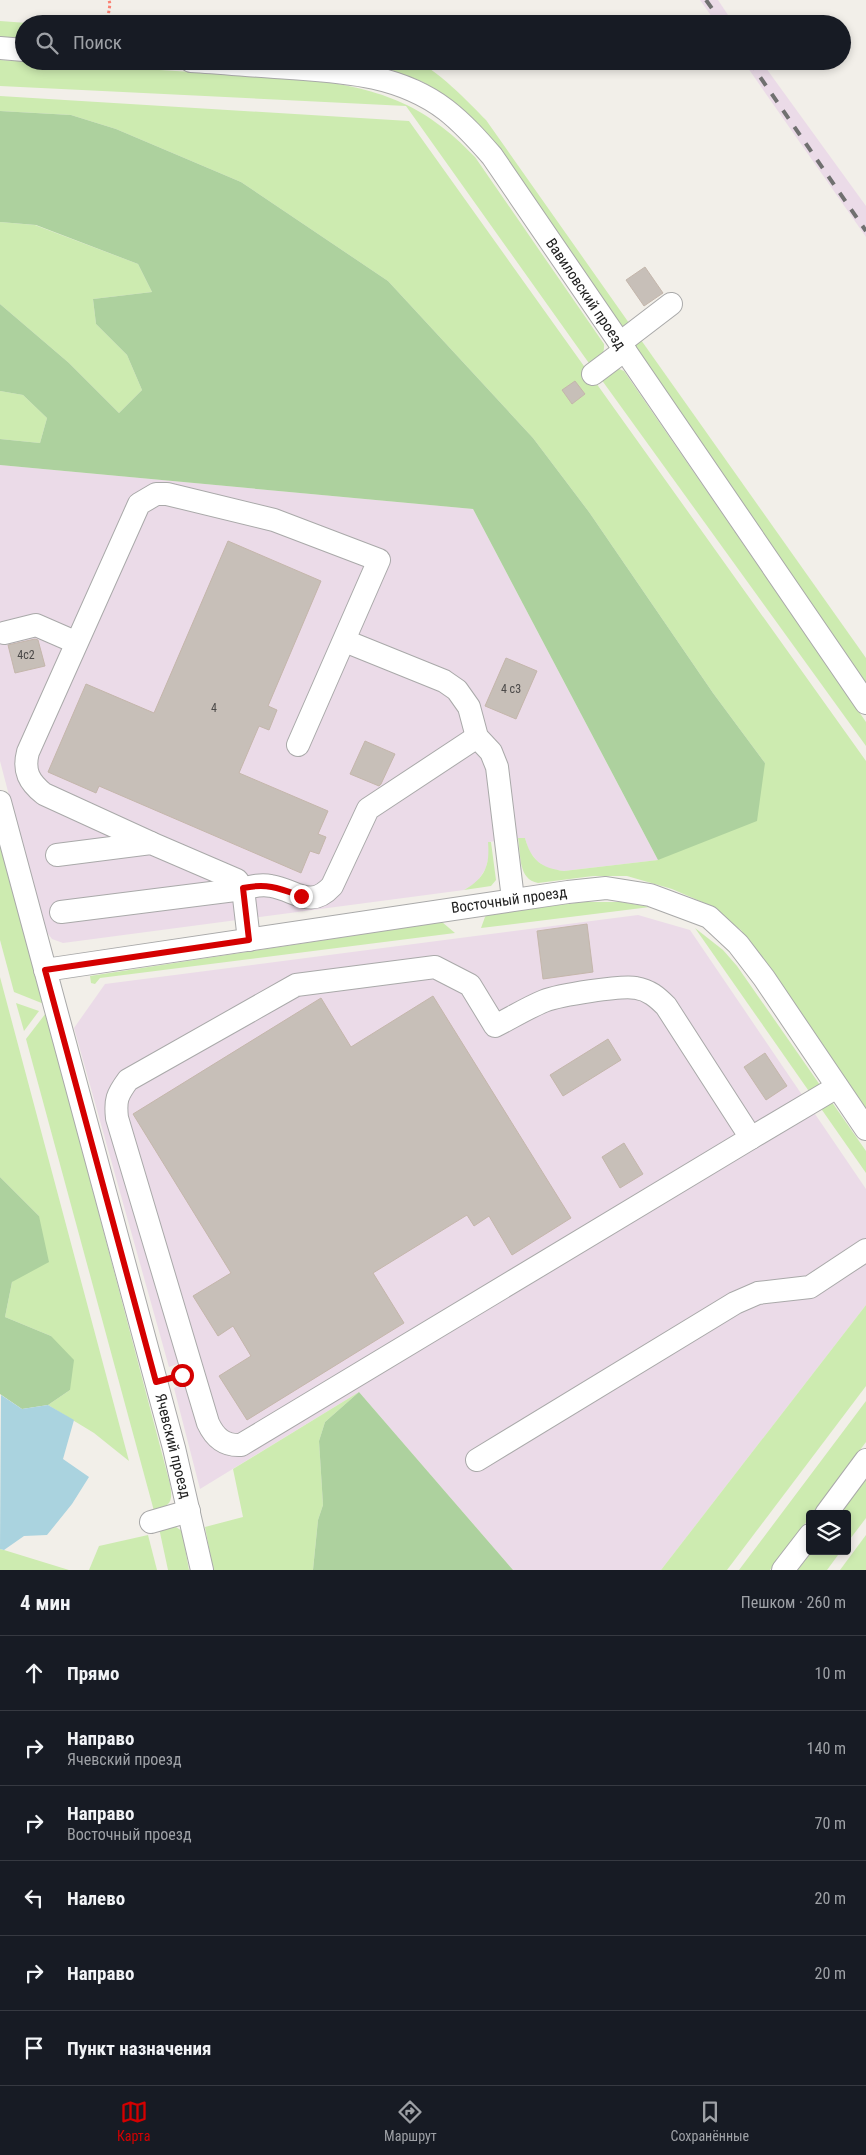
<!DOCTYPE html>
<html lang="ru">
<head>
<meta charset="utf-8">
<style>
	body { margin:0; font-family:"Roboto Condensed",sans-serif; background:#242831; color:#f1f3f6 }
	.controls { position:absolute; right:15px; bottom:15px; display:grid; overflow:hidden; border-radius:5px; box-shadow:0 2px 8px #0003 }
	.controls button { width:45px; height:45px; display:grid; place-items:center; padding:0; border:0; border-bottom:1px solid #363941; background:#171b24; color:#f1f3f6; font:25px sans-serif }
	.stop { position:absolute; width:15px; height:15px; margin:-11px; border:4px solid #d40000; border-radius:50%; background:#fff }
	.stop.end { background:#d40000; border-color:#fff; box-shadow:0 1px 5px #0008 }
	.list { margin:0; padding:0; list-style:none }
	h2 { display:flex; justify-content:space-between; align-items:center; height:65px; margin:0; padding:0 20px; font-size:21px }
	h2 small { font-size:16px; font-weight:400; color:#9ea1a6 }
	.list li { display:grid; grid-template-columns:32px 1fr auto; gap:15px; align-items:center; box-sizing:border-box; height:75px; padding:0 20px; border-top:1px solid #363941 }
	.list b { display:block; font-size:19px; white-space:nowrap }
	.list p { margin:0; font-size:16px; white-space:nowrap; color:#9ea1a6 }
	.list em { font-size:16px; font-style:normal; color:#9ea1a6 }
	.icon { flex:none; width:28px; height:28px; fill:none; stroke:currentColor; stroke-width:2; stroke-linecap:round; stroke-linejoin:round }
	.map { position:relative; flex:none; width:866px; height:1570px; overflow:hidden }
	.search { position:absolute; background:#171b24; box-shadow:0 2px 8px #0003; left:15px; right:15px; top:15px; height:55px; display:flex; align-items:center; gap:12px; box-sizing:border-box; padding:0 18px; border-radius:28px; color:#9ea1a6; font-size:19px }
	.sheet { height:515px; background:#171b24 }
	nav { display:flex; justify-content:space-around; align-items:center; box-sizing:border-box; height:70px; border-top:1px solid #363941; background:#171b24; font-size:14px; color:#9ea1a6 }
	nav a { display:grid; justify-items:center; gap:2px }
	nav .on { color:#d40000 }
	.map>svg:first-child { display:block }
	.industrial { fill:#ebdbe8 }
	.grass { fill:#cdebb0 }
	.forest { fill:#add19e }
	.water { fill:#aad3df }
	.building { fill:#c7bfb8; stroke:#c4b6ab }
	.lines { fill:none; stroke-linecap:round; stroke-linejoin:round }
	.minor-casing { stroke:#a9a9a9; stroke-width:24 }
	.path { stroke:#fa8072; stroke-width:3; stroke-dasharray:2.5 2.5; stroke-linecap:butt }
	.minor { stroke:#fff; stroke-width:22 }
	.rail { stroke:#707070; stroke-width:4; stroke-dasharray:10 10; stroke-linecap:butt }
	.route { stroke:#d40000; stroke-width:6 }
	.labels { text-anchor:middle; stroke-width:4; stroke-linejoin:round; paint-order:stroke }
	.number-label { font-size:12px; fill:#4b4948 }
	.street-label { font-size:15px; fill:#222; stroke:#fff }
</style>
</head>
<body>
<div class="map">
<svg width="866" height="1570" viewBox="0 0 866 1570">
	<rect width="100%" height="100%" fill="#f2efe9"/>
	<!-- industrial -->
	<g class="industrial">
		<path d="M 700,0 L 718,0 L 734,24 L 717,24 Z"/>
		<path d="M 743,61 L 761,61 L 866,206 L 866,237 Z"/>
		<path d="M 0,465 L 473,509 L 658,860 L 564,871 L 549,869 L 538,862 L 529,851 L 525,838 L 518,838 L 489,842 L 489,855 L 486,868 L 477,882 L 464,890 L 63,943 L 52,939 L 45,930 L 39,910 L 0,761 Z"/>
		<path d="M 638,915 L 690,930 L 866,1189 L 866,1305 L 661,1570 L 513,1570 L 359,1392 L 200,1489 L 174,1388 L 184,1384 L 178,1364 L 169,1367 L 74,1028 L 105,984 Z"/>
	</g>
	<!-- grass -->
	<g class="grass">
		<path d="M 0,21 L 41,24 L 24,24 L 24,38 L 0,37 Z"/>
		<path d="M 0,60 L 304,79 C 377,88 423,102 475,157 L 604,344 C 605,355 599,359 591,366 L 406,106 L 0,86 Z"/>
		<path d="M 358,61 C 375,61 396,58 413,61 C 434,65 471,105 486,120 L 629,323 L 620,329 L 452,101 L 423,82 L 389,69 Z"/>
		<path d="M 0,96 L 409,121 L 866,761 L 866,1110 L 741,930 L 702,902 L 672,889 L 627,876 L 593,876 L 538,883 C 518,879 521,856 518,838 L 525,838 C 531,860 541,868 564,871 L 658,860 L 765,763 L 713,693 L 589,512 L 533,438 L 388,281 L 241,182 L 116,129 L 71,115 L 0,111 Z"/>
		<path d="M 0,222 L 35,225 L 138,264 L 152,292 L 93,299 L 96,324 L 127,355 L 142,390 L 119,413 L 69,363 L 0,304 Z"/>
		<path d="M 641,340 L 866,658 L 866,683 L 634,345 Z"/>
		<path d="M 619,369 L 624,371 L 866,722 L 866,746 L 601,379 L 612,370 Z"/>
		<path d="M 0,391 L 23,395 L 47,418 L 40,443 L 0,439 Z"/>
		<path d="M 0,841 L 44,1004 L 14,992 L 0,940 Z"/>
		<path d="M 488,842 L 491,842 L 496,880 L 491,886 L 464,890 C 485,878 490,866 488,842 Z"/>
		<path d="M 584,902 L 621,902 L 650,907 L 481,928 L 485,917 L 489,913 Z"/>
		<path d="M 442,922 L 455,933 L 100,978 L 95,984 L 91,983 L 90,976 Z"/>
		<path d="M 695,928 L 723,950 L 737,966 L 866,1151 L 866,1173 Z"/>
		<path d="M 0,977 L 129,1461 L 94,1433 L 48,1405 L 70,1390 L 51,1336 L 5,1317 L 12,1282 L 39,1216 L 0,1177 Z"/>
		<path d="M 16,1003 L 39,1011 L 24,1031 Z"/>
		<path d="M 46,1013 L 170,1484 C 173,1502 171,1505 154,1511 L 26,1039 Z"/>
		<path d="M 866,1305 L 866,1386 L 727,1570 L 661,1570 Z"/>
		<path d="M 359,1392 L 325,1422 L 319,1441 L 323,1505 L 318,1520 L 313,1570 L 213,1570 L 205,1527 L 243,1517 L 233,1469 Z"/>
		<path d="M 866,1401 L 866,1442 L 812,1514 L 810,1514 L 810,1517 L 770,1570 L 739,1570 Z"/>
		<path d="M 866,1479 L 866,1518 L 847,1543 L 847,1514 L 840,1514 Z"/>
		<path d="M 173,1525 L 182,1531 L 189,1570 L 168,1570 L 159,1528 Z"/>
		<path d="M 148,1535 L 157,1570 L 89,1570 L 99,1546 Z"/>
		<path d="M 866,1535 L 866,1570 L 840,1570 Z"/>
		<path d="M 0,1549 L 4,1550 L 69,1570 L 0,1570 Z"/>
		<path d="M 812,1551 L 841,1551 L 827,1570 L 798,1570 Z"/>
	</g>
	<!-- forest -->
	<g class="forest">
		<path d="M 0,111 L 71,115 L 116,129 L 241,182 L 388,281 L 533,438 L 589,512 L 713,693 L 765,763 L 757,821 L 658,860 L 473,509 L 0,465 L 0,439 L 40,443 L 47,418 L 23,395 L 0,391 L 0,304 L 69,363 L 119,413 L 142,390 L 127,355 L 96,324 L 93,299 L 152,292 L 138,264 L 36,225 L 0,222 Z"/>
		<path d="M 0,1177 L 39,1216 L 49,1262 L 12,1282 L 5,1317 L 51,1336 L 74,1360 L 70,1390 L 48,1405 L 22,1409 L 0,1394 Z"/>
		<path d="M 359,1392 L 513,1570 L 313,1570 L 318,1520 L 323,1505 L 319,1441 L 325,1422 Z"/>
	</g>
	<!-- water -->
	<path class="water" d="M 1,1395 L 22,1409 L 48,1405 L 74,1420 L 63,1459 L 89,1477 L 72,1504 L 47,1535 L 24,1536 L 4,1550 L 0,1549 Z"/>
	<!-- building -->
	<g class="building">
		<path d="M 645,267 L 663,293 L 644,306 L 626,280 Z"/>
		<path d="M 575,381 L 585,394 L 572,404 L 562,390 Z"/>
		<path d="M 228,541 L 321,581 L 268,706 L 277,710 L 269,730 L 259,726 L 239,773 L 328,811 L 318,834 L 326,837 L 319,854 L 310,851 L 301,873 L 99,786 L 96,793 L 48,772 L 86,684 L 154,713 Z"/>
		<path d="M 35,639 L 38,640 L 45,666 L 15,673 L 8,645 Z"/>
		<path d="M 506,658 L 537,671 L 516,719 L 485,706 Z"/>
		<path d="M 365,741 L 395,754 L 381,784 L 379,786 L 350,774 Z"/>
		<path d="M 587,924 L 593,972 L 543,979 L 537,931 Z"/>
		<path d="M 433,996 L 571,1218 L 512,1255 L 489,1216 L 474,1226 L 467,1215 L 373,1273 L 404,1323 L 247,1420 L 219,1376 L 251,1356 L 233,1326 L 218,1336 L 193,1296 L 231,1273 L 133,1114 L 321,998 L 351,1047 Z"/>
		<path d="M 608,1039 L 621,1060 L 563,1096 L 550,1075 Z"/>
		<path d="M 765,1053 L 787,1086 L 766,1100 L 744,1067 Z"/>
		<path d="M 624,1143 L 643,1174 L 620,1188 L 602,1157 Z"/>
	</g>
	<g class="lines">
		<defs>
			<g id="minor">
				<path d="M 0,48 L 24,50"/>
				<path d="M 191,61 C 224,63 257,66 290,68 C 346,72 400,75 446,110 C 464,124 478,140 492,156 L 866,703"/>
				<path d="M 620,343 L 671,304"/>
				<path d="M 593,374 L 625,350"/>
				<path d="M 4,633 L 36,625 L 75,642"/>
				<path d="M 345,641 L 444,681 L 457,690 L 469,707 L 477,737 L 491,752 L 497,767 L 513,899"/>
				<path d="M 0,802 L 174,1448 L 202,1570"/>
				<path d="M 151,843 L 44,794 C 29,782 23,771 28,752 L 139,504 L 156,494 L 167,494 L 274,520 L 379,560 L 298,745"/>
				<path d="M 57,855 L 151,843 L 237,880 L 243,889 L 249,940"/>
				<path d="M 61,912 L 243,889 C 253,886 261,884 271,886 C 296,890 310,910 332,886 L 368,809 L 477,737"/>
				<path d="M 435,967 L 470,985 L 495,1026 C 511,1018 527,1008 544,1001 C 559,995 622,985 636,988 C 649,990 657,997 666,1006 L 751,1138 L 241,1445 C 224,1446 215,1438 208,1423 L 117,1118 C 115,1100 117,1095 128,1080 L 296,985 Z"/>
				<path d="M 45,970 L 568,892 L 606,888 L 650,895 L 709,917 L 738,944 L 764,978 L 866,1129"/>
				<path d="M 751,1138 L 837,1087"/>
				<path d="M 477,1460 L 735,1303 L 758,1293 L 810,1287 L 866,1250"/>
				<path d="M 826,1514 L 866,1460"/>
				<path d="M 151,1522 L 189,1511"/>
				<path d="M 783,1570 L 810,1535"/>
			</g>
		</defs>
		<!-- minor casing -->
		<use href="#minor" class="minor-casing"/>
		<!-- path -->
		<path class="path" d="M 107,23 L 110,4 L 109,0"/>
		<!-- minor -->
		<use href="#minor" class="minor"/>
		<!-- rail -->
		<g class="rail">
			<path d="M 706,0 L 723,24"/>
			<path d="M 749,61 L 866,231"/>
		</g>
	</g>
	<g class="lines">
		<!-- route -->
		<path class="route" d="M 182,1375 L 156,1382 L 45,970 L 249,940 L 243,888 C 267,883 279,888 301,896"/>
	</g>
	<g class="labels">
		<!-- number labels -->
		<g class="number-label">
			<text x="26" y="659">4с2</text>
			<text x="511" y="693">4 с3</text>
			<text x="214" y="712">4</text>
		</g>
		<!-- street labels -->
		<g class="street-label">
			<text transform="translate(586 294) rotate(56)" y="5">Вавиловский проезд</text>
			<text transform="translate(509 900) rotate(-8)" y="5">Восточный проезд</text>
			<text transform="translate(173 1446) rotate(76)" y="5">Ячевский проезд</text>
		</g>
	</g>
</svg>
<div class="controls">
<button><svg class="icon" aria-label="layers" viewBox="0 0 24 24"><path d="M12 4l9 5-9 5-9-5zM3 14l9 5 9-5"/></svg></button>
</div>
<div class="stop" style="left:182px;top:1375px"></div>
<div class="stop end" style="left:301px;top:896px"></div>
<div class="search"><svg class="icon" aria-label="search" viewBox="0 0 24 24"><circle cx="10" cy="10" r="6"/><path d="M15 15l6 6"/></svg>Поиск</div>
</div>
<section class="sheet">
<h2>4 мин<small>Пешком · 260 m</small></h2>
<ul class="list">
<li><svg class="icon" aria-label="ahead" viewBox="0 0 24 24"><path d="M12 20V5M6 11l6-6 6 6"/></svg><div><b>Прямо</b></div><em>10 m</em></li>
<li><svg class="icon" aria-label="right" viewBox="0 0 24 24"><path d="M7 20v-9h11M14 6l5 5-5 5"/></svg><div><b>Направо</b><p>Ячевский проезд</p></div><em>140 m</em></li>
<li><svg class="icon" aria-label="right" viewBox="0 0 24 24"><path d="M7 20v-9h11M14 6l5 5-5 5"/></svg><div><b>Направо</b><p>Восточный проезд</p></div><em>70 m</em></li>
<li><svg class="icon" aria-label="left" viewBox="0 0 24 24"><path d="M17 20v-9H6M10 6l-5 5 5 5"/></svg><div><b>Налево</b></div><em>20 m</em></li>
<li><svg class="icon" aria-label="right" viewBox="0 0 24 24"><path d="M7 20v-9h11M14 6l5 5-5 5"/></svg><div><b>Направо</b></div><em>20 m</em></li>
<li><svg class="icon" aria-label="arrive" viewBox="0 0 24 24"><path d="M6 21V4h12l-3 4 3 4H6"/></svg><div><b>Пункт назначения</b></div></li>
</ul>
</section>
<nav>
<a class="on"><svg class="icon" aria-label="map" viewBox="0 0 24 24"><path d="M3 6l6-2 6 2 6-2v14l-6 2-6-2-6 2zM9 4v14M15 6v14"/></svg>Карта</a>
<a><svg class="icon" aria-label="directions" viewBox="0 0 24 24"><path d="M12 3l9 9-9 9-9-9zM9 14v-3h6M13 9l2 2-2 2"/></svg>Маршрут</a>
<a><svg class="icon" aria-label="saved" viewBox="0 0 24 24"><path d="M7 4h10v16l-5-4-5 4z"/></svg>Сохранённые</a>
</nav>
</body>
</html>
